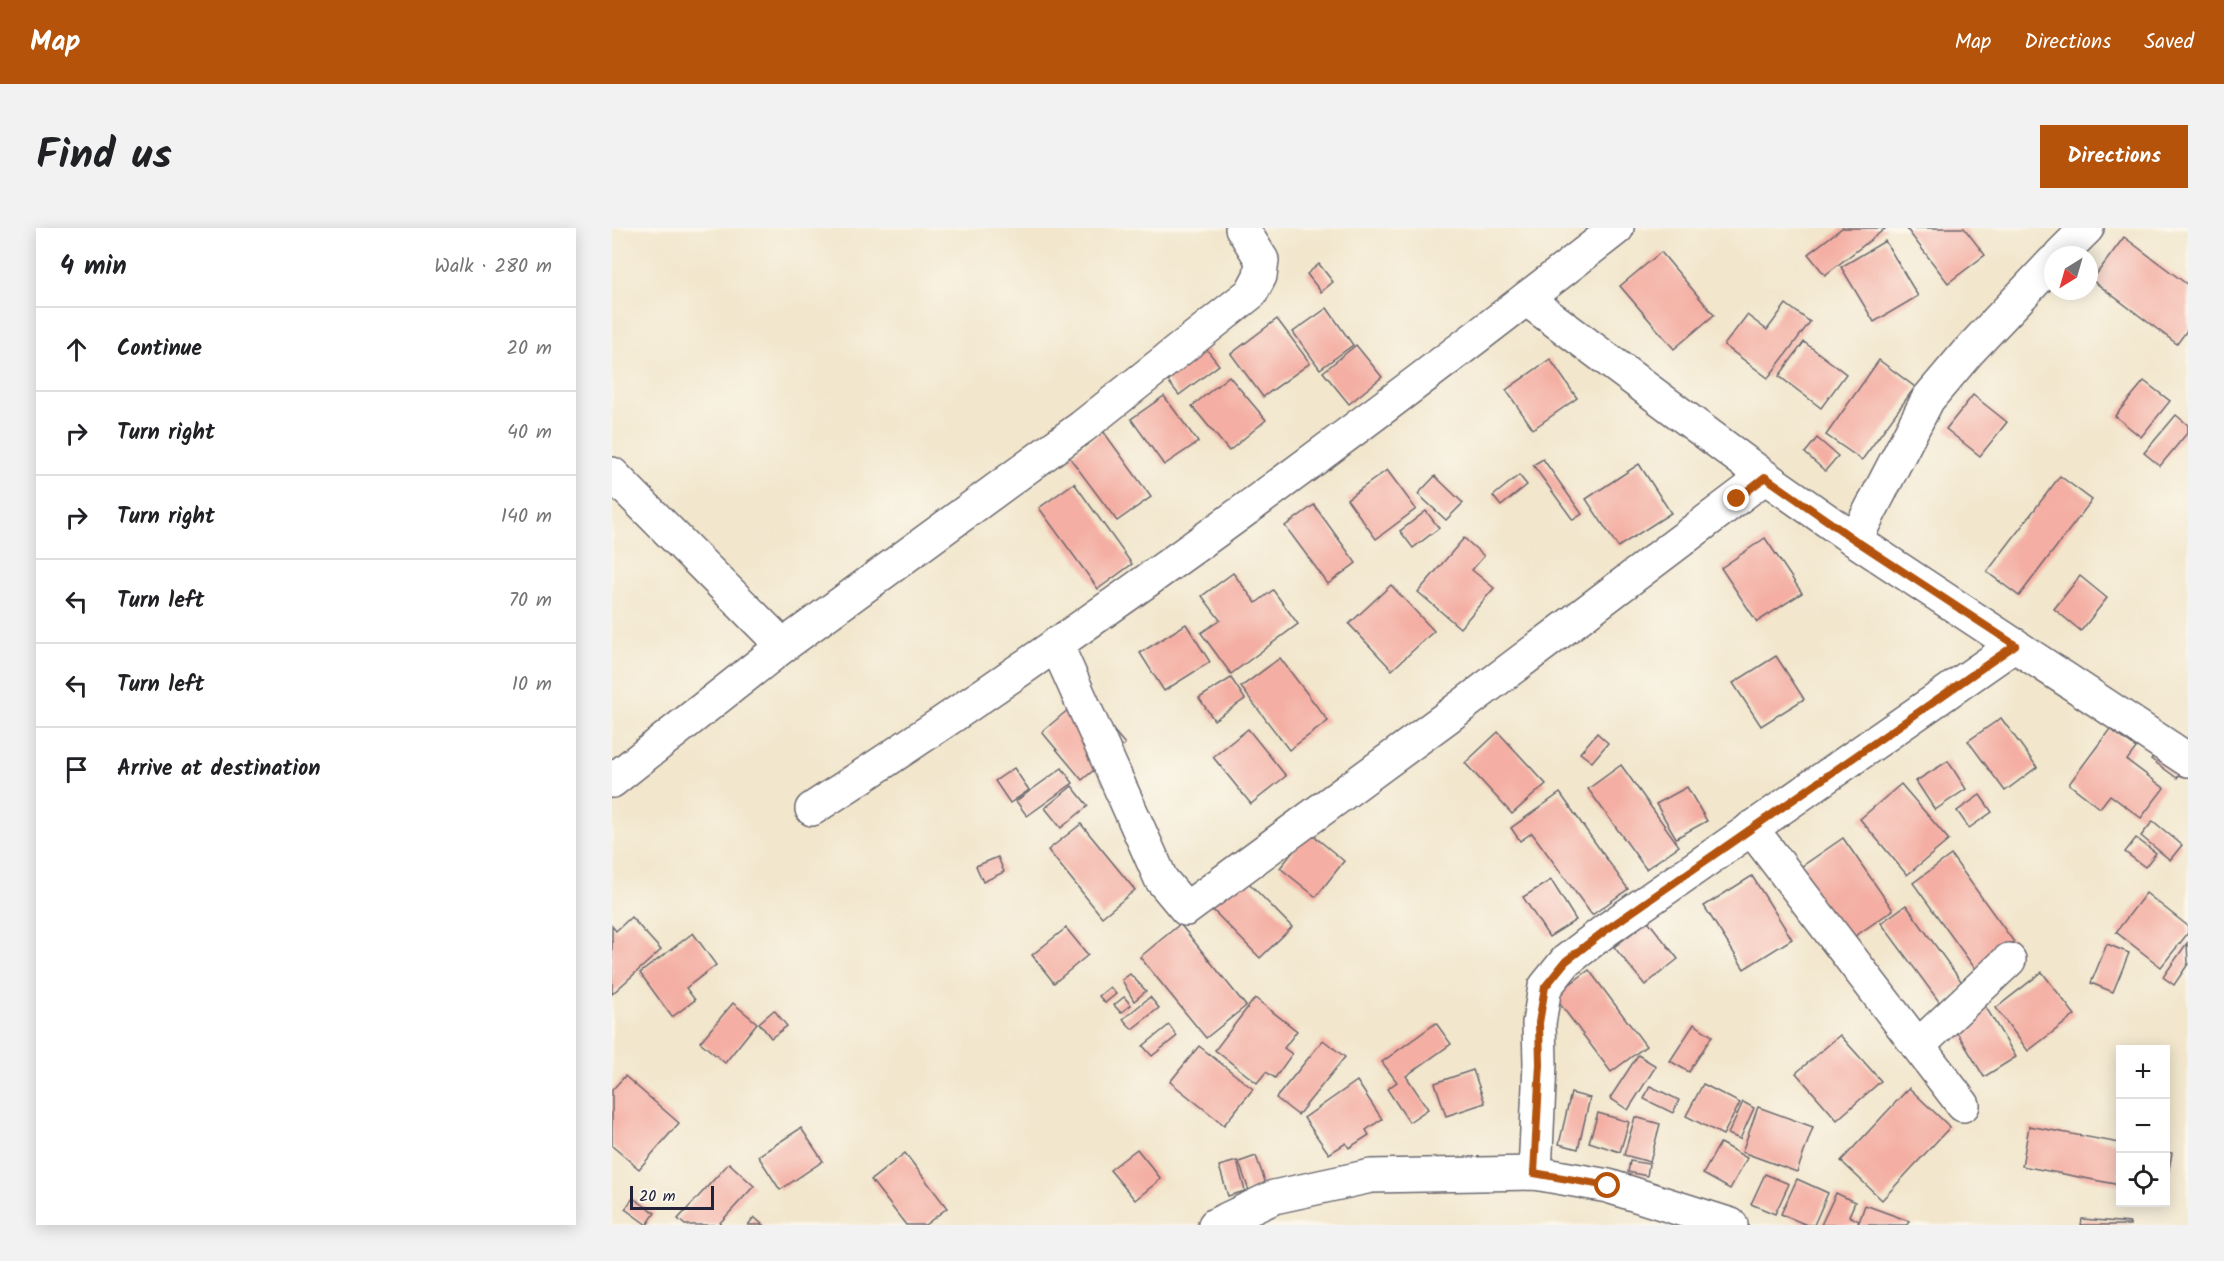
<!DOCTYPE html>
<html lang="en">
<head>
<meta charset="utf-8">
<style>
	body { margin:0; font-family:Kalam,sans-serif; background:#f2f2f2; color:#202124 }
	.controls { position:absolute; right:18px; bottom:18px; display:grid; overflow:hidden; border-radius:0px; box-shadow:0 3px 15px #0003 }
	.controls button { width:54px; height:54px; display:grid; place-items:center; padding:0; border:0; border-bottom:2px solid #e0e0e0; background:#fff; color:#202124; font:30px sans-serif }
	.compass { position:absolute; left:1432px; top:18px; width:54px; height:54px; border-radius:50%; background:#fff; box-shadow:0 3px 15px #0003; rotate:217deg }
	.scale { position:absolute; left:18px; bottom:15px; width:84px; box-sizing:border-box; padding-left:6px; border:3px solid #22223b; border-top:0; font-size:16px; line-height:21px; white-space:nowrap; color:#22223b; -webkit-text-stroke:4px #fbf7ec; paint-order:stroke }
	.stop { position:absolute; width:18px; height:18px; margin:-14px; border:4px solid #b45309; border-radius:50%; background:#fff }
	.stop.end { background:#b45309; border-color:#fff; box-shadow:0 2px 6px #0008 }
	.list { margin:0; padding:0; list-style:none }
	h2 { display:flex; justify-content:space-between; align-items:center; height:78px; margin:0; padding:0 24px; font-size:26px }
	h2 small { font-size:20px; font-weight:400; color:#757577 }
	.list li { display:grid; grid-template-columns:39px 1fr auto; gap:18px; align-items:center; box-sizing:border-box; height:84px; padding:0 24px; border-top:2px solid #e0e0e0 }
	.list b { display:block; font-size:22px; white-space:nowrap }
	.list em { font-size:20px; font-style:normal; color:#757577 }
	.icon { flex:none; width:33px; height:33px; fill:none; stroke:currentColor; stroke-width:2; stroke-linecap:round; stroke-linejoin:round }
	.map { position:relative; flex:none; width:1576px; height:997px; overflow:hidden; border-radius:0px }
	header { display:flex; align-items:center; gap:36px; box-sizing:border-box; height:84px; padding:0 30px; background:#b45309; color:#fff }
	header strong { font-size:28px }
	nav { display:flex; gap:33px; margin-inline-start:auto; font-size:21px }
	.intro { display:flex; align-items:center; justify-content:space-between; box-sizing:border-box; height:144px; padding:0 36px }
	h1 { margin:0; font-size:42px }
	.button { padding:15px 27px; border-radius:0px; background:#b45309; color:#fff; font-size:21px; font-weight:700 }
	main { display:flex; gap:36px; padding:0 36px }
	aside { flex:1; background:#fff; border-radius:0px; box-shadow:0 3px 15px #0003 }
	.map>svg:first-child { display:block }
	.building { fill:#f4aea3 }
	.lines { fill:none; stroke-linecap:round; stroke-linejoin:round }
	.street-casing { stroke:#6b676e; stroke-width:36 }
	.street { stroke:#fff; stroke-width:33 }
	.route { stroke:#b45309; stroke-width:8 }
</style>
</head>
<body>
<header>
<strong>Map</strong>
<nav><a>Map</a><a>Directions</a><a>Saved</a></nav>
</header>
<div class="intro"><h1>Find us</h1><a class="button">Directions</a></div>
<main>
<aside>
<h2>4 min<small>Walk · 280 m</small></h2>
<ul class="list">
<li><svg class="icon" aria-label="ahead" viewBox="0 0 24 24"><path d="M12 20V5M6 11l6-6 6 6"/></svg><div><b>Continue</b></div><em>20 m</em></li>
<li><svg class="icon" aria-label="right" viewBox="0 0 24 24"><path d="M7 20v-9h11M14 6l5 5-5 5"/></svg><div><b>Turn right</b></div><em>40 m</em></li>
<li><svg class="icon" aria-label="right" viewBox="0 0 24 24"><path d="M7 20v-9h11M14 6l5 5-5 5"/></svg><div><b>Turn right</b></div><em>140 m</em></li>
<li><svg class="icon" aria-label="left" viewBox="0 0 24 24"><path d="M17 20v-9H6M10 6l-5 5 5 5"/></svg><div><b>Turn left</b></div><em>70 m</em></li>
<li><svg class="icon" aria-label="left" viewBox="0 0 24 24"><path d="M17 20v-9H6M10 6l-5 5 5 5"/></svg><div><b>Turn left</b></div><em>10 m</em></li>
<li><svg class="icon" aria-label="arrive" viewBox="0 0 24 24"><path d="M6 21V4h12l-3 4 3 4H6"/></svg><div><b>Arrive at destination</b></div></li>
</ul>
</aside>
<div class="map">
<svg width="1576" height="997" viewBox="0 0 1576 997">
	<rect width="100%" height="100%" fill="#fbf7ec"/>
	<filter id="ink" filterUnits="userSpaceOnUse"><feTurbulence type="fractalNoise" baseFrequency=".0167" numOctaves="2"/><feDisplacementMap in="SourceGraphic" scale="12" xChannelSelector="R" yChannelSelector="G"/><feConvolveMatrix kernelMatrix="1 2 1 2 8 2 1 2 1" color-interpolation-filters="sRGB"/></filter>
	<filter id="wash" filterUnits="userSpaceOnUse"><feTurbulence type="fractalNoise" baseFrequency=".008" numOctaves="4" result="noise"/><feDisplacementMap in="SourceGraphic" scale="24" xChannelSelector="R" yChannelSelector="G"/><feGaussianBlur stdDeviation="1.35" result="paint"/><feColorMatrix in="noise" values="0 0 0 0 0 0 0 0 0 0 0 0 0 0 0 0 0 1.4 0 .05"/><feComposite in="paint" operator="in"/></filter>
	<g filter="url(#wash)">
		<rect width="100%" height="100%" fill="#f2e6cc"/>
		<g id="blocks">
			<!-- building -->
			<g class="building">
				<path d="M 1230,0 L 1274,0 L 1213,47 L 1196,26 Z"/>
				<path d="M 1294,0 L 1352,0 L 1373,27 L 1336,55 Z"/>
				<path d="M 1512,9 L 1576,57 L 1576,101 L 1565,116 L 1480,52 Z"/>
				<path d="M 1273,13 L 1306,68 L 1262,94 L 1229,39 Z"/>
				<path d="M 1049,24 L 1102,87 L 1062,121 L 1008,58 Z"/>
				<path d="M 707,36 L 721,54 L 709,64 L 695,46 Z"/>
				<path d="M 1174,76 L 1198,94 L 1156,150 L 1112,117 L 1135,87 L 1155,102 Z"/>
				<path d="M 715,80 L 741,117 L 708,141 L 681,104 Z"/>
				<path d="M 665,91 L 698,135 L 651,169 L 619,126 Z"/>
				<path d="M 1192,114 L 1234,146 L 1209,180 L 1167,148 Z"/>
				<path d="M 744,117 L 770,149 L 737,176 L 711,144 Z"/>
				<path d="M 592,118 L 607,137 L 567,167 L 552,148 Z"/>
				<path d="M 938,131 L 965,170 L 921,201 L 894,162 Z"/>
				<path d="M 1267,132 L 1303,159 L 1250,232 L 1214,207 Z"/>
				<path d="M 617,148 L 654,192 L 617,223 L 580,178 Z"/>
				<path d="M 1532,153 L 1558,173 L 1529,209 L 1503,188 Z"/>
				<path d="M 1361,167 L 1395,194 L 1368,228 L 1334,201 Z"/>
				<path d="M 552,168 L 586,214 L 552,237 L 519,191 Z"/>
				<path d="M 1564,187 L 1576,197 L 1576,204 L 1548,238 L 1532,225 Z"/>
				<path d="M 491,203 L 539,269 L 505,293 L 457,229 Z"/>
				<path d="M 1205,210 L 1226,228 L 1213,243 L 1193,225 Z"/>
				<path d="M 931,231 L 970,286 L 961,292 L 921,237 Z"/>
				<path d="M 1027,236 L 1059,285 L 1006,319 L 974,271 Z"/>
				<path d="M 775,242 L 804,281 L 764,311 L 735,271 Z"/>
				<path d="M 907,247 L 915,257 L 889,278 L 881,268 Z"/>
				<path d="M 823,248 L 851,275 L 834,292 L 806,266 Z"/>
				<path d="M 1448,248 L 1480,272 L 1407,368 L 1375,344 Z"/>
				<path d="M 462,255 L 520,336 L 486,361 L 427,280 Z"/>
				<path d="M 702,277 L 744,335 L 716,356 L 673,298 Z"/>
				<path d="M 814,283 L 827,300 L 801,320 L 788,303 Z"/>
				<path d="M 852,310 L 872,328 L 860,342 L 882,360 L 848,400 L 806,364 Z"/>
				<path d="M 1153,310 L 1190,365 L 1145,394 L 1109,340 Z"/>
				<path d="M 621,345 L 644,375 L 661,362 L 686,396 L 619,446 L 589,405 L 608,392 L 590,368 Z"/>
				<path d="M 1468,348 L 1495,370 L 1469,403 L 1442,381 Z"/>
				<path d="M 779,357 L 822,403 L 780,442 L 737,396 Z"/>
				<path d="M 574,396 L 598,434 L 552,463 L 528,425 Z"/>
				<path d="M 1164,428 L 1192,471 L 1149,498 L 1121,455 Z"/>
				<path d="M 668,430 L 716,493 L 677,522 L 629,459 Z"/>
				<path d="M 619,450 L 633,471 L 602,492 L 587,470 Z"/>
				<path d="M 472,468 L 513,516 L 470,552 L 430,504 Z"/>
				<path d="M 1389,490 L 1425,539 L 1393,563 L 1356,513 Z"/>
				<path d="M 636,501 L 674,548 L 639,576 L 601,529 Z"/>
				<path d="M 1498,501 L 1524,520 L 1515,532 L 1552,560 L 1529,590 L 1498,567 L 1488,580 L 1457,556 Z"/>
				<path d="M 886,504 L 934,556 L 900,586 L 853,535 Z"/>
				<path d="M 985,505 L 996,515 L 980,534 L 968,525 Z"/>
				<path d="M 1547,520 L 1573,540 L 1565,550 L 1539,531 Z"/>
				<path d="M 1336,533 L 1354,561 L 1323,582 L 1304,553 Z"/>
				<path d="M 1009,537 L 1067,618 L 1034,641 L 976,561 Z"/>
				<path d="M 402,540 L 417,562 L 398,575 L 383,553 Z"/>
				<path d="M 450,540 L 461,555 L 415,588 L 404,573 Z"/>
				<path d="M 1289,556 L 1337,612 L 1295,647 L 1248,591 Z"/>
				<path d="M 460,558 L 476,578 L 449,600 L 433,580 Z"/>
				<path d="M 1075,559 L 1095,593 L 1064,610 L 1044,576 Z"/>
				<path d="M 948,565 L 1016,661 L 980,687 L 920,605 L 908,613 L 899,600 Z"/>
				<path d="M 1368,567 L 1380,584 L 1357,600 L 1345,583 Z"/>
				<path d="M 1541,593 L 1570,617 L 1558,632 L 1529,608 Z"/>
				<path d="M 469,596 L 523,662 L 490,689 L 436,622 Z"/>
				<path d="M 697,604 L 732,633 L 704,669 L 668,640 Z"/>
				<path d="M 1231,610 L 1281,682 L 1236,713 L 1186,641 Z"/>
				<path d="M 1524,610 L 1544,625 L 1533,639 L 1513,624 Z"/>
				<path d="M 1339,627 L 1402,714 L 1364,742 L 1301,655 Z"/>
				<path d="M 386,629 L 392,644 L 371,654 L 364,638 Z"/>
				<path d="M 629,647 L 680,699 L 648,730 L 597,678 Z"/>
				<path d="M 1140,648 L 1180,711 L 1132,741 L 1092,678 Z"/>
				<path d="M 939,652 L 964,692 L 937,709 L 911,669 Z"/>
				<path d="M 1534,665 L 1576,698 L 1576,705 L 1549,739 L 1504,704 Z"/>
				<path d="M 1294,677 L 1352,757 L 1328,775 L 1269,695 Z"/>
				<path d="M 19,689 L 49,722 L 0,766 L 0,698 L 4,703 Z"/>
				<path d="M 1036,693 L 1066,731 L 1033,757 L 1002,719 Z"/>
				<path d="M 568,696 L 634,778 L 594,810 L 528,729 Z"/>
				<path d="M 454,700 L 476,727 L 442,755 L 420,727 Z"/>
				<path d="M 81,705 L 104,737 L 74,760 L 83,772 L 60,789 L 28,745 Z"/>
				<path d="M 1575,715 L 1576,736 L 1562,757 L 1551,749 Z"/>
				<path d="M 1495,716 L 1517,725 L 1501,764 L 1479,755 Z"/>
				<path d="M 977,742 L 1034,818 L 999,844 L 942,768 Z"/>
				<path d="M 1430,744 L 1463,787 L 1416,823 L 1384,780 Z"/>
				<path d="M 518,746 L 534,763 L 522,773 L 510,752 Z"/>
				<path d="M 498,759 L 504,766 L 493,775 L 487,768 Z"/>
				<path d="M 512,769 L 519,777 L 509,785 L 502,777 Z"/>
				<path d="M 538,769 L 547,780 L 520,801 L 511,791 Z"/>
				<path d="M 643,770 L 685,803 L 672,820 L 680,826 L 663,850 L 654,844 L 645,855 L 603,822 Z"/>
				<path d="M 121,775 L 145,795 L 113,835 L 88,814 Z"/>
				<path d="M 1372,776 L 1404,829 L 1372,849 L 1340,796 Z"/>
				<path d="M 162,782 L 175,798 L 159,810 L 147,795 Z"/>
				<path d="M 824,795 L 839,816 L 794,848 L 816,881 L 797,894 L 775,861 L 785,854 L 770,834 Z"/>
				<path d="M 1082,796 L 1100,808 L 1077,844 L 1058,833 Z"/>
				<path d="M 557,797 L 565,808 L 540,828 L 531,818 Z"/>
				<path d="M 1228,807 L 1269,853 L 1225,892 L 1184,845 Z"/>
				<path d="M 711,812 L 733,829 L 686,887 L 664,870 Z"/>
				<path d="M 587,818 L 641,861 L 612,897 L 558,854 Z"/>
				<path d="M 1026,827 L 1044,838 L 1016,882 L 998,870 Z"/>
				<path d="M 861,842 L 873,875 L 834,888 L 823,855 Z"/>
				<path d="M 13,848 L 67,895 L 27,941 L 0,918 L 0,862 Z"/>
				<path d="M 745,853 L 770,891 L 754,902 L 757,907 L 737,920 L 734,915 L 717,926 L 692,890 Z"/>
				<path d="M 1091,856 L 1128,875 L 1111,907 L 1074,888 Z"/>
				<path d="M 1038,858 L 1067,872 L 1061,885 L 1032,871 Z"/>
				<path d="M 1297,860 L 1338,899 L 1270,972 L 1229,933 Z"/>
				<path d="M 959,865 L 978,870 L 966,921 L 947,916 Z"/>
				<path d="M 1131,874 L 1142,880 L 1128,911 L 1116,906 Z"/>
				<path d="M 1146,879 L 1201,899 L 1185,944 L 1130,924 Z"/>
				<path d="M 986,885 L 1017,894 L 1008,924 L 977,914 Z"/>
				<path d="M 1023,889 L 1048,896 L 1038,934 L 1012,927 Z"/>
				<path d="M 1417,898 L 1508,915 L 1508,957 L 1410,938 Z"/>
				<path d="M 189,900 L 211,933 L 168,962 L 146,928 Z"/>
				<path d="M 1108,915 L 1135,930 L 1118,961 L 1091,946 Z"/>
				<path d="M 525,921 L 549,951 L 523,972 L 498,942 Z"/>
				<path d="M 1554,924 L 1560,925 L 1555,952 L 1554,952 Z"/>
				<path d="M 293,925 L 335,980 L 313,997 L 294,997 L 259,952 Z"/>
				<path d="M 644,928 L 654,956 L 637,963 L 627,934 Z"/>
				<path d="M 625,933 L 633,963 L 616,968 L 607,938 Z"/>
				<path d="M 1018,933 L 1037,936 L 1035,948 L 1016,944 Z"/>
				<path d="M 117,935 L 142,958 L 106,997 L 73,997 L 66,991 Z"/>
				<path d="M 1153,946 L 1177,956 L 1163,986 L 1139,976 Z"/>
				<path d="M 1185,951 L 1216,965 L 1202,997 L 1195,997 L 1169,986 Z"/>
				<path d="M 1224,965 L 1243,974 L 1237,988 L 1247,993 L 1245,997 L 1209,997 Z"/>
				<path d="M 21,970 L 43,985 L 35,997 L 13,981 Z"/>
				<path d="M 1253,977 L 1297,993 L 1295,997 L 1246,997 Z"/>
				<path d="M 142,989 L 151,997 L 136,997 Z"/>
				<path d="M 1470,991 L 1518,995 L 1518,997 L 1469,997 Z"/>
			</g>
		</g>
	</g>
	<g filter="url(#ink)">
		<use href="#blocks" fill-opacity="0" stroke="#6b676e" stroke-width="1.5"/>
		<g class="lines">
			<defs>
				<g id="street">
					<path d="M 1448,27 L 1475,0"/>
					<path d="M 914,71 L 1153,249 L 1243,312 L 1576,532"/>
					<path d="M 0,246 L 171,418"/>
					<path d="M 1243,312 L 1316,171 L 1355,125 L 1441,34"/>
					<path d="M 444,416 L 549,651 L 574,681 L 834,490 L 1153,249"/>
					<path d="M 0,553 L 171,418 L 470,199 L 639,65 L 648,48 L 650,32 L 630,0"/>
					<path d="M 200,581 C 478,401 745,204 1005,0"/>
					<path d="M 1139,600 L 1351,877"/>
					<path d="M 1306,818 L 1397,732"/>
					<path d="M 923,945 L 928,836 L 927,795 L 933,759 L 954,733 L 994,702 L 1403,417"/>
					<path d="M 603,997 L 662,969 L 759,948 L 923,945 L 996,958 L 1119,997"/>
				</g>
			</defs>
			<!-- street casing -->
			<use href="#street" class="street-casing"/>
			<!-- street -->
			<use href="#street" class="street"/>
		</g>
	</g>
	<g class="lines" filter="url(#ink)">
		<!-- route -->
		<path class="route" d="M 996,958 L 922,945 L 928,836 L 927,795 L 933,759 L 954,733 L 994,702 L 1403,417 L 1243,312 L 1153,249 L 1125,271"/>
	</g>
</svg>
<div class="controls">
<button>+</button>
<button>−</button>
<button><svg class="icon" aria-label="locate" viewBox="0 0 24 24"><circle cx="12" cy="12" r="6"/><path d="M12 2v4M12 18v4M2 12h4M18 12h4"/></svg></button>
</div>
<svg class="compass" viewBox="-18 -18 36 36"><path d="M0-13l5 13h-10z" fill="#e53935"/><path d="M0 13l5-13h-10z" fill="#757577"/></svg>
<div class="scale">20 m</div>
<div class="stop" style="left:996px;top:958px"></div>
<div class="stop end" style="left:1125px;top:271px"></div>
</div>
</main>
</body>
</html>
